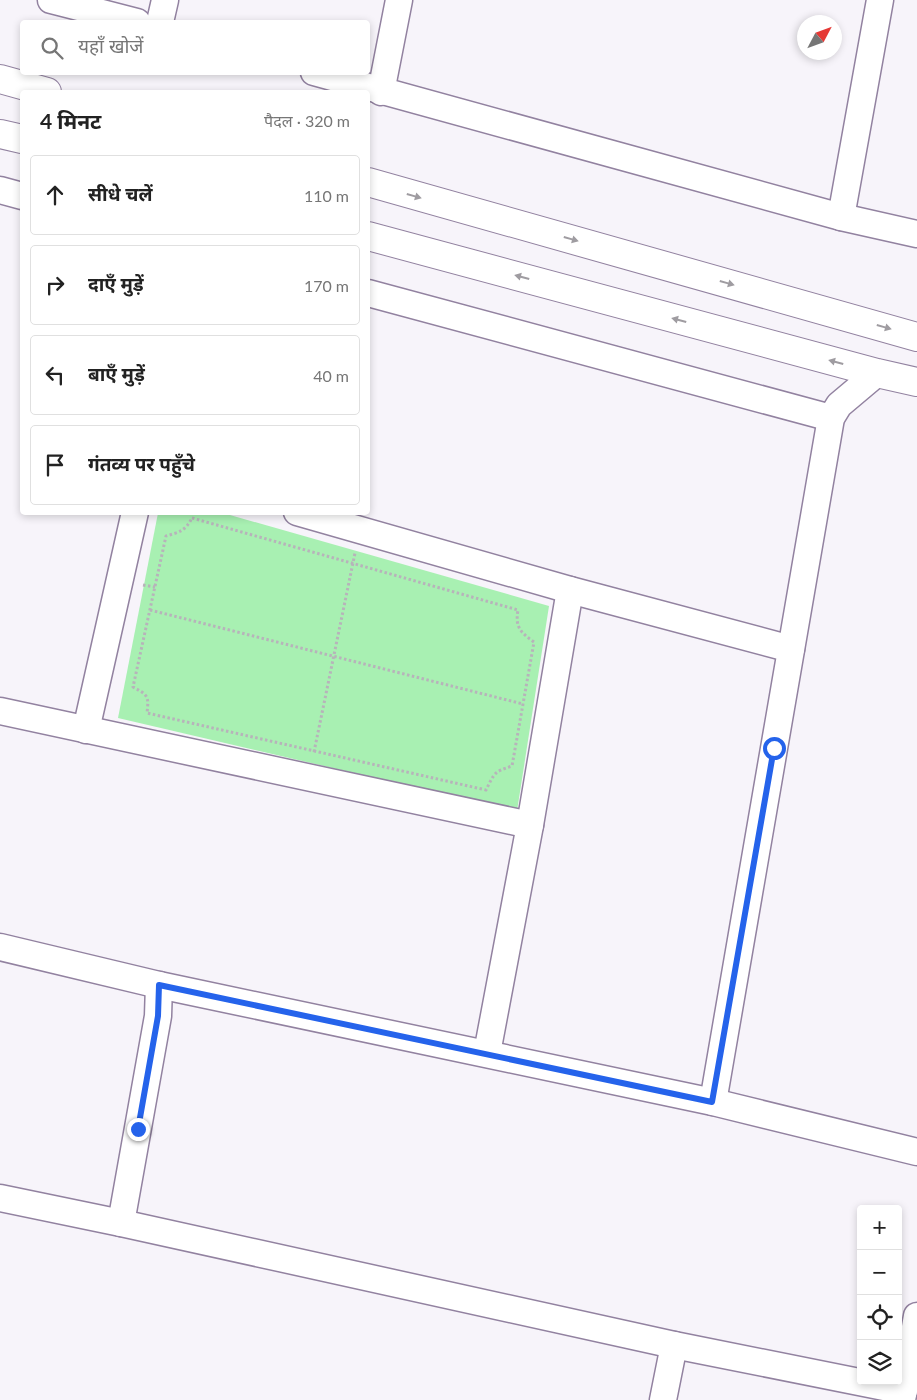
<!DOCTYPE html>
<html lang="hi">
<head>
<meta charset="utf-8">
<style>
	body { margin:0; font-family:Lato,"Noto Sans Devanagari",sans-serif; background:#f2f2f2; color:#222 }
	.controls { position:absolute; right:15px; bottom:15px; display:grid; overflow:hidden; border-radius:5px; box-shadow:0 2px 8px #0003 }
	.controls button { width:45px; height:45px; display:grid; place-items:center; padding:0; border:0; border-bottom:1px solid #e0e0e0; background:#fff; color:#222; font:25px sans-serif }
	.compass { position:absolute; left:797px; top:15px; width:45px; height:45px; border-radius:50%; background:#fff; box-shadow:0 2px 8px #0003; rotate:49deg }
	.stop { position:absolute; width:15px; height:15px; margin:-11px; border:4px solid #2563eb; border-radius:50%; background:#fff }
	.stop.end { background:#2563eb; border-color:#fff; box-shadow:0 1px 5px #0008 }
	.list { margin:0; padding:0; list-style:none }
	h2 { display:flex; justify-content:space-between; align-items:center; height:65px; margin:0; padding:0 20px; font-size:21px }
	h2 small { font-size:16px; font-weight:400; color:#767676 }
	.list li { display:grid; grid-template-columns:32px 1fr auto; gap:15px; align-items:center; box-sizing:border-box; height:80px; margin:0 10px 10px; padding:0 10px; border:1px solid #e0e0e0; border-radius:5px }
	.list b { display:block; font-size:19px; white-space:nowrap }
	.list em { font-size:16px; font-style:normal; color:#767676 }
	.icon { flex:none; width:28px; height:28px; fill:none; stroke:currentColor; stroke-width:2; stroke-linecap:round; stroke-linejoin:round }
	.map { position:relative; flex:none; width:917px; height:1400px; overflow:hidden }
	.search { position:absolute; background:#fff; box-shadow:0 2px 8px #0003; left:20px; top:20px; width:350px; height:55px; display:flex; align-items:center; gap:12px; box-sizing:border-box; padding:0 18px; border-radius:5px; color:#767676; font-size:19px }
	.panel { position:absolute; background:#fff; box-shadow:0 2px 8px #0003; left:20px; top:90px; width:350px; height:425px; border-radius:5px }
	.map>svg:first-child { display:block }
	.green { fill:#a8f0b2 }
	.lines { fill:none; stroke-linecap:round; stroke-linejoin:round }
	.minor-casing { stroke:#9282a0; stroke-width:29 }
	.tertiary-casing { stroke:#9282a0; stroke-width:30 }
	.path { stroke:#b7b3ba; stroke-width:3; stroke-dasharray:2.5 2.5; stroke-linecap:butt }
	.minor { stroke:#fff; stroke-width:26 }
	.tertiary { stroke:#fff; stroke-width:28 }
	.oneway { fill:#9f9ca1 }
	.route { stroke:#2563eb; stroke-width:6 }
</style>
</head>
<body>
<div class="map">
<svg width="917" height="1400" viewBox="0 0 917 1400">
	<rect width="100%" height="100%" fill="#f7f4fa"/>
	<!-- green -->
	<path class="green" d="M 158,513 L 223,513 L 549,606 L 517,811 L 118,718 Z"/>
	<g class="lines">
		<defs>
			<g id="minor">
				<path d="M 51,0 L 137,22"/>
				<path d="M 160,22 L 165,0"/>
				<path d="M 314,72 L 841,217 L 917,234"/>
				<path d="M 381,92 L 399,0"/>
				<path d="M 0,190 L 22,196"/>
				<path d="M 841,217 L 880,0"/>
				<path d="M 368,293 L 831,418"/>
				<path d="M 297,512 L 570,590 L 791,649"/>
				<path d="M 0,711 L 530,825"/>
				<path d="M 86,730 L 135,512"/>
				<path d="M 0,947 L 159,985 L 713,1102 L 917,1152"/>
				<path d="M 487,1053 L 530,825 L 570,590"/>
				<path d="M 713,1102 L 831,418 L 839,405 L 877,373"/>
				<path d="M 0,1198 L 121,1223 L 674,1345 L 904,1391"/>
				<path d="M 121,1223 L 158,1016 L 159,985"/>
				<path d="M 663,1400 L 674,1345"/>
				<path d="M 902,1400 L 917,1316"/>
			</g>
			<g id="tertiary">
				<path d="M 0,79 L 47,92"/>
				<path d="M 0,134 L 22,139"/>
				<path d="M 368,182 L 917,337"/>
				<path d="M 368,236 L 877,373 L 917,382"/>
			</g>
		</defs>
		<!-- minor casing -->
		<use href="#minor" class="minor-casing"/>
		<!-- tertiary casing -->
		<use href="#tertiary" class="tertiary-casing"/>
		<!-- path -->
		<g class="path">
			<path d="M 192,518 L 518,610 C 515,627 520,632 534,642 L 512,766 C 494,772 495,772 486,790 L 147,713 C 149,696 148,695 133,687 L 166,536 C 180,532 185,531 192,518 Z"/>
			<path d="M 143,585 L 155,587"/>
			<path d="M 150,610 L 523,704"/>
			<path d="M 314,752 L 355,553"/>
		</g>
		<!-- minor -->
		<use href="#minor" class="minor"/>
		<!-- tertiary -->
		<use href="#tertiary" class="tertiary"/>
	</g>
	<!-- one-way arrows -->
	<defs><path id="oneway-solid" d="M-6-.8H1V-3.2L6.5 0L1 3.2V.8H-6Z" transform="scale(1.25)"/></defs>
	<g class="oneway">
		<use href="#oneway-solid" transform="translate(414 196) rotate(16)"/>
		<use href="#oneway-solid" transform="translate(571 239) rotate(16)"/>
		<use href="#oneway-solid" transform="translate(522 277) rotate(-165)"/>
		<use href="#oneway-solid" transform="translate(727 283) rotate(16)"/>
		<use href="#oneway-solid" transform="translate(679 320) rotate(-165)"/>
		<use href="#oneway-solid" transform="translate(884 327) rotate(16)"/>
		<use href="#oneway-solid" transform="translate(836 362) rotate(-165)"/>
	</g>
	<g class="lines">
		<!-- route -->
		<path class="route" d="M 138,1129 L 158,1016 L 159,985 L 712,1102 L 774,748"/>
	</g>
</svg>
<div class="controls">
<button>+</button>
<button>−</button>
<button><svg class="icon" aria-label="locate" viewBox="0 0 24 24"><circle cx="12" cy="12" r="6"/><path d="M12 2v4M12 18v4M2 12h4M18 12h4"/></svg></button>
<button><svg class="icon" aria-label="layers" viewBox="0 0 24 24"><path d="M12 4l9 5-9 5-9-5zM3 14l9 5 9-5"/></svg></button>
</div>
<svg class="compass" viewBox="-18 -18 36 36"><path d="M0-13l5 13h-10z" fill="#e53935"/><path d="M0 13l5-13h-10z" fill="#767676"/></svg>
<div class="stop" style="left:774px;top:748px"></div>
<div class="stop end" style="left:138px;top:1129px"></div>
<div class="search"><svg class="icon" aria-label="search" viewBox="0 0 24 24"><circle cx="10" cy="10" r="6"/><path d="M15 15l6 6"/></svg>यहाँ खोजें</div>
<section class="panel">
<h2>4 मिनट<small>पैदल · 320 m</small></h2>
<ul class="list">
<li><svg class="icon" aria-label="ahead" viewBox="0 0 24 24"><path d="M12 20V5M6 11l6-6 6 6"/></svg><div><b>सीधे चलें</b></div><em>110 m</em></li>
<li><svg class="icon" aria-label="right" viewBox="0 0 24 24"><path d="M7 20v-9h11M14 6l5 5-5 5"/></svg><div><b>दाएँ मुड़ें</b></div><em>170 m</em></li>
<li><svg class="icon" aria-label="left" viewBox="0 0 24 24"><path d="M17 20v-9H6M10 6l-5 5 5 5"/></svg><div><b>बाएँ मुड़ें</b></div><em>40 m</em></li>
<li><svg class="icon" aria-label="arrive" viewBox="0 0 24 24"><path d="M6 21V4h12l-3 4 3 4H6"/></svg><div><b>गंतव्य पर पहुँचे</b></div></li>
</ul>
</section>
</div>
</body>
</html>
